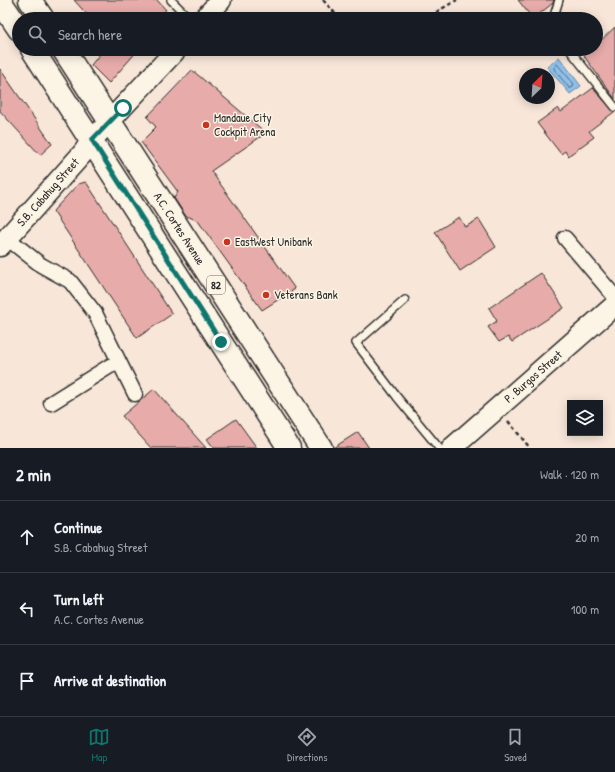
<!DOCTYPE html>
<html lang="en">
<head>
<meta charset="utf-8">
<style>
	body { margin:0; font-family:"Patrick Hand",sans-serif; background:#20242c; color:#f1f3f6 }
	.controls { position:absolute; right:12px; bottom:12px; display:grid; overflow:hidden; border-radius:0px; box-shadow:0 2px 10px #0003 }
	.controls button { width:36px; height:36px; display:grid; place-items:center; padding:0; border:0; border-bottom:1px solid #363941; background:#171b24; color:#f1f3f6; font:20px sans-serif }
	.compass { position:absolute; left:519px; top:68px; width:36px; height:36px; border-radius:50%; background:#171b24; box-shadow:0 2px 10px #0003; rotate:25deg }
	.stop { position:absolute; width:12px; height:12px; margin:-9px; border:3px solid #0f766e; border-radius:50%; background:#fff }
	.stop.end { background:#0f766e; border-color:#fff; box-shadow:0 1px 4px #0008 }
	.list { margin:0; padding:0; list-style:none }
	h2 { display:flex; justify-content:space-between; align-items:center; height:52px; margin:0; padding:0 16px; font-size:17px }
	h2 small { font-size:13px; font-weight:400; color:#9ea1a6 }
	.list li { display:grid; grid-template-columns:26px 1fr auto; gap:12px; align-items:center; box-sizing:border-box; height:72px; padding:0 16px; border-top:1px solid #363941 }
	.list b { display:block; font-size:15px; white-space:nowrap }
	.list p { margin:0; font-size:13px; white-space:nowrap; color:#9ea1a6 }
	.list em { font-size:13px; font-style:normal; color:#9ea1a6 }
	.icon { flex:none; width:22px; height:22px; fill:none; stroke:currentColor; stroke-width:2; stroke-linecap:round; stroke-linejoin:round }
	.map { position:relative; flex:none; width:615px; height:448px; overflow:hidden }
	.search { position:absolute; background:#171b24; box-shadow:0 2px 10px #0003; left:12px; right:12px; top:12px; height:44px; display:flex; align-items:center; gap:10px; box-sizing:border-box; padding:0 14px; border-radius:22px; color:#9ea1a6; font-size:15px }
	.sheet { height:268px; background:#171b24 }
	nav { display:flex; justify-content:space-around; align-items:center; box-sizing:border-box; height:56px; border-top:1px solid #363941; background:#171b24; font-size:11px; color:#9ea1a6 }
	nav a { display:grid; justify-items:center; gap:2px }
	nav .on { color:#0f766e }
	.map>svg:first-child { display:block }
	.water { fill:#8ec0ea; stroke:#66849e }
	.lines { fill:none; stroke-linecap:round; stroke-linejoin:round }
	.shore { stroke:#536777; stroke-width:1 }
	.building { fill:#e7acaa; stroke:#2b2b2b }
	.lane-casing { stroke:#2b2b2b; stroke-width:10 }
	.street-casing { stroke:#2b2b2b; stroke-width:17 }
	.secondary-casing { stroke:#2b2b2b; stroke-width:23 }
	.primary-casing { stroke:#2b2b2b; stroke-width:25 }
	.path { stroke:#2b2b2b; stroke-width:2.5; stroke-dasharray:4 3; stroke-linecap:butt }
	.lane { stroke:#fcf5e5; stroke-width:7 }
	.street { stroke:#fcf5e5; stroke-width:14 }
	.secondary { stroke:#fcf5e5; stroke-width:20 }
	.primary { stroke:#fcf5e5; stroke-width:22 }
	.route { stroke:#0f766e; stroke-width:5 }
	.poi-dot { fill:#c8321e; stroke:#fcf5e5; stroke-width:1.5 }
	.labels { text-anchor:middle; stroke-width:3; stroke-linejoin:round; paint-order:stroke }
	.shield { fill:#fcf5e5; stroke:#6a6863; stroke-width:1 }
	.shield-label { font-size:11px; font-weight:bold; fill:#2b2b2b }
	.poi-label { font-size:12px; fill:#2b2b2b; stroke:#fcf5e5; text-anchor:start }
	.street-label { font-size:12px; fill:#2b2b2b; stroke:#fcf5e5 }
</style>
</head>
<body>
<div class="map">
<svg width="615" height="448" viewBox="0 0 615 448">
	<rect width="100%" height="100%" fill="#f8e6d9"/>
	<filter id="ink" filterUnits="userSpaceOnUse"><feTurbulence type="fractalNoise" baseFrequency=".025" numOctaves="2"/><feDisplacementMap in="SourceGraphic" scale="8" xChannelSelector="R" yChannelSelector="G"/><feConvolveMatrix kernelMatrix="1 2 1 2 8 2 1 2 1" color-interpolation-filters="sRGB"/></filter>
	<g filter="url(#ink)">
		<!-- water -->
		<path class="water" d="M 559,57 L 581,86 L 570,94 L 547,67 Z"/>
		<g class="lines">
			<!-- shore -->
			<path class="shore" d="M 557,64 L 574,84 L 572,88 L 569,88 L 554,69 Z"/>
		</g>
		<!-- building -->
		<g class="building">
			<path d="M 74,0 L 157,0 L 166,10 L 156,19 L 91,19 Z"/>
			<path d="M 518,0 L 554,0 L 553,3 L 533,19 Z"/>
			<path d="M 615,27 L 615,99 L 584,56 L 591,49 L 596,49 L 596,45 Z"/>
			<path d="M 104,49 L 139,49 L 109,83 L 91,65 Z"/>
			<path d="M 0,69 L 52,144 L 40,155 L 0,111 Z"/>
			<path d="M 192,70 L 266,133 L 211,171 L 295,289 L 262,310 L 198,221 L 185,215 L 174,198 L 178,192 L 141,142 L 156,127 L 147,117 Z"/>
			<path d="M 593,88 L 614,112 L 589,131 L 594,137 L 568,156 L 565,151 L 561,154 L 537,123 L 558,108 L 561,112 Z"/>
			<path d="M 86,182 L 172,314 L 137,338 L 53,211 L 78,184 Z"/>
			<path d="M 459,217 L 465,227 L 479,219 L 496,247 L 460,271 L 435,232 Z"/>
			<path d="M 541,273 L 564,308 L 512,342 L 508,337 L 499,342 L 488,327 L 497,321 L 489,308 Z"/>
			<path d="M 154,389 L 206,448 L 151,448 L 122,416 Z"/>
			<path d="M 236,419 L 257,448 L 214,448 L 207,439 Z"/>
			<path d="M 358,432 L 369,448 L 333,448 Z"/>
		</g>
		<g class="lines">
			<defs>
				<g id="lane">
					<path d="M 171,0 L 190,19"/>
					<path d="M 553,19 L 559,0"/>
					<path d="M 569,49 L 615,107"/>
					<path d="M 405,300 L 356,343 L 397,397 L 439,448"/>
				</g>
				<g id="street">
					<path d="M 7,238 L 41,265 L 70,281 L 95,313 L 135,394"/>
					<path d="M 565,238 L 615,297"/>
					<path d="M 51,403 L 110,366 L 119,363"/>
				</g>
				<g id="secondary">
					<path d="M 204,19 L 221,0"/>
					<path id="s1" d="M 0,246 L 83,153 L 92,140 L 177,49"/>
					<path id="s2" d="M 452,448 L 615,305"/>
				</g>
				<g id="primary">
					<path d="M 30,0 L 43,19"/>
					<path d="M 0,1 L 19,29"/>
					<path d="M 32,49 L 289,448"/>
					<path id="s3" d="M 63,49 L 321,448"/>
				</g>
			</defs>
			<!-- lane casing -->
			<use href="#lane" class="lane-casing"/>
			<!-- street casing -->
			<use href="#street" class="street-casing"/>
			<!-- secondary casing -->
			<use href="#secondary" class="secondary-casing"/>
			<!-- primary casing -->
			<use href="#primary" class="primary-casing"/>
			<!-- path -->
			<g class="path">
				<path d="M 323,0 L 340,19"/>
				<path d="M 424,19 L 457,0"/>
				<path d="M 367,49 L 369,51 L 373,49"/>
				<path d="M 508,421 L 530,448"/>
			</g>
			<!-- lane -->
			<use href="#lane" class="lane"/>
			<!-- street -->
			<use href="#street" class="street"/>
			<!-- secondary -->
			<use href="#secondary" class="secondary"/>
			<!-- primary -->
			<use href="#primary" class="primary"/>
		</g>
	</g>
	<g class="lines" filter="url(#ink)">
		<!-- route -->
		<path class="route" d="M 123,108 L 92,140 L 221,342"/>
	</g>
	<!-- markers -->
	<g class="poi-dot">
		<circle cx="206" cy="125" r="4"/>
		<circle cx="227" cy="242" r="4"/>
		<circle cx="266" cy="295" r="4"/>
	</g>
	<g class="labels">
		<!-- shield labels -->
		<rect class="shield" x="207" y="276" width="18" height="18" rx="3"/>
		<g class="shield-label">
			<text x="216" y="289">82</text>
		</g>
		<!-- poi labels -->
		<g class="poi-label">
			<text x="214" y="122">Mandaue City<tspan x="214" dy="14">Cockpit Arena</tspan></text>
			<text x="235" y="246">EastWest Unibank</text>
			<text x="274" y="299">Veterans Bank</text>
		</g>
		<!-- street labels -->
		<g class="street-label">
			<text dy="4" stroke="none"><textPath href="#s1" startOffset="72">S.B. Cabahug Street</textPath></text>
			<text dy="4" stroke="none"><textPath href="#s3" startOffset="214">A.C. Cortes Avenue</textPath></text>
			<text dy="4" stroke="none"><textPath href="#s2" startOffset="108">P. Burgos Street</textPath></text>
		</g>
	</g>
</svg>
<div class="controls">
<button><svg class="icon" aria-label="layers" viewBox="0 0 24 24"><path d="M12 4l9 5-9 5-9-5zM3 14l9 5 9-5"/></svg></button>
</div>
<svg class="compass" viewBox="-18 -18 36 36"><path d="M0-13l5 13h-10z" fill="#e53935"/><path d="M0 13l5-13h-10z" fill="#9ea1a6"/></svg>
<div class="stop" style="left:123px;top:108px"></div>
<div class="stop end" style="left:221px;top:342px"></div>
<div class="search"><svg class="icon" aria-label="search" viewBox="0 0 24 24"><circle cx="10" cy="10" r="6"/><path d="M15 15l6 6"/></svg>Search here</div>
</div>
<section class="sheet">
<h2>2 min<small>Walk · 120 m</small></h2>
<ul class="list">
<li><svg class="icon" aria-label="ahead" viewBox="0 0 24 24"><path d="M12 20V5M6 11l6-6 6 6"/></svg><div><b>Continue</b><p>S.B. Cabahug Street</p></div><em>20 m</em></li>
<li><svg class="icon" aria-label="left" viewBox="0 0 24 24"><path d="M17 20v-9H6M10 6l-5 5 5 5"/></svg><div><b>Turn left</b><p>A.C. Cortes Avenue</p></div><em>100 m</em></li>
<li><svg class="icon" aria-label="arrive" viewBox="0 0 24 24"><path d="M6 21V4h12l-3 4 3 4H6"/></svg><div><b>Arrive at destination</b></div></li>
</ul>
</section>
<nav>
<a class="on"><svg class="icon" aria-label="map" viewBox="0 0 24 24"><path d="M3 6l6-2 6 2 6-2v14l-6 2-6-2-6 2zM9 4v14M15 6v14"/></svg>Map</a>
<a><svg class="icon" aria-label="directions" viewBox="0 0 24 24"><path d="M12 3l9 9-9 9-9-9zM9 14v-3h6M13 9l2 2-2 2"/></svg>Directions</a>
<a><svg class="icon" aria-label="saved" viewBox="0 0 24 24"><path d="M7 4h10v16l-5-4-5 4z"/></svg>Saved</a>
</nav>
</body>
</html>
